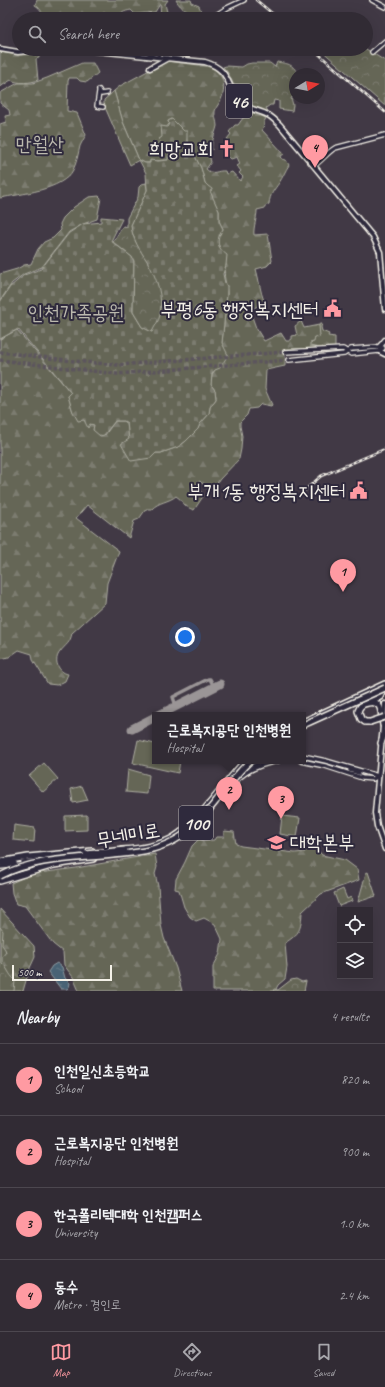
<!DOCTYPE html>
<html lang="en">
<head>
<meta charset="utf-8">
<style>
	body { margin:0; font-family:Caveat,"Poor Story",sans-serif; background:#3d3740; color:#f1f3f6 }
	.controls { position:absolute; right:12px; bottom:12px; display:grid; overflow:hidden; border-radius:0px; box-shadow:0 4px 16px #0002 }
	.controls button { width:36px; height:36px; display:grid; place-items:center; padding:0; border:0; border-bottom:1px solid #4c474f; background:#312b34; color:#f1f3f6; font:20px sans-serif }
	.compass { position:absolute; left:289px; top:68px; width:36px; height:36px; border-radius:50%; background:#312b34; box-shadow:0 4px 16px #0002; rotate:80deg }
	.scale { position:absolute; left:12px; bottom:10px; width:100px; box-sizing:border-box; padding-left:4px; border:2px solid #f4f1e8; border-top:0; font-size:11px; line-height:14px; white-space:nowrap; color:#f4f1e8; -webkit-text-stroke:3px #2f2a3d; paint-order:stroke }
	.you { position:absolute; left:185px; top:637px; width:14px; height:14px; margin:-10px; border:3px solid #fff; border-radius:50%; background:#1a73e8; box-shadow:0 0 0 6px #1a73e833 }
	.badge { display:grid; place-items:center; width:26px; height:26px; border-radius:50%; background:#ff9aa2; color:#111; font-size:13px; font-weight:700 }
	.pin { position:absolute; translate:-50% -33px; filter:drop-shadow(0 1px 2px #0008) }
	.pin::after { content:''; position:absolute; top:21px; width:14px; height:12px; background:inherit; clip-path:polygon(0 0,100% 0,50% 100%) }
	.popup { position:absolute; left:152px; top:712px; width:154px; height:52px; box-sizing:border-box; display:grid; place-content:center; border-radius:0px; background:#312b34; filter:drop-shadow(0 1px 3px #0005); font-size:13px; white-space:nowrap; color:#a8a7ac }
	.popup b { font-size:15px; color:#f1f3f6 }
	.popup::after { content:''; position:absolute; left:50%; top:100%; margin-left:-8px; border:8px solid transparent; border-top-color:#312b34 }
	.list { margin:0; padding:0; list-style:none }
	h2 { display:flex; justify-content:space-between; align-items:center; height:52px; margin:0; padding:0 16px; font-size:17px }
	h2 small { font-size:13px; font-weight:400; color:#a8a7ac }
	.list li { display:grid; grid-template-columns:26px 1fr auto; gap:12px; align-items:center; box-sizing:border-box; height:72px; padding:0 16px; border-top:1px solid #4c474f }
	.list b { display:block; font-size:15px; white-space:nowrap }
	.list p { margin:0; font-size:13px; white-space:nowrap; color:#a8a7ac }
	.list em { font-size:13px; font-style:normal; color:#a8a7ac }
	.icon { flex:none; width:22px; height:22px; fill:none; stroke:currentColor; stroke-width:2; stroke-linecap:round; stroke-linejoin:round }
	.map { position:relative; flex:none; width:385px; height:991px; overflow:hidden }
	.search { position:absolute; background:#312b34; box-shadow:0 4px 16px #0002; left:12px; right:12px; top:12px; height:44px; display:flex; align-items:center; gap:10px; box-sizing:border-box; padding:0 14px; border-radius:22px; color:#a8a7ac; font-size:15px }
	.sheet { height:340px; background:#312b34 }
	nav { display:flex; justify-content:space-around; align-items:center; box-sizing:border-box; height:56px; border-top:1px solid #4c474f; background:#312b34; font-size:11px; color:#a8a7ac }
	nav a { display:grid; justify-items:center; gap:2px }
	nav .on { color:#ff9aa2 }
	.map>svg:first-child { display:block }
	.grass { fill:#656657; stroke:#acaca0 }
	.forest { fill:url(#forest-firs); stroke:#acaca0 }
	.cemetery { fill:url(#cemetery-stones); stroke:#acaca0 }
	.park { fill:url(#park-crowns); stroke:#acaca0 }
	.water { fill:url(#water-ripples); stroke:#8e9ca2 }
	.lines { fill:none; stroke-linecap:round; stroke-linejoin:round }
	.taxiway { stroke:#9a9596; stroke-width:3.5 }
	.runway { stroke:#9a9596; stroke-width:9 }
	.secondary-tunnel { stroke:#5c555d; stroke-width:3.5; stroke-dasharray:3.5 2; stroke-linecap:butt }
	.secondary-casing { stroke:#f4f1e8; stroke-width:6 }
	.primary-casing { stroke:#f4f1e8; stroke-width:7 }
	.highway-casing { stroke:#f4f1e8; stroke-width:8 }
	.secondary { stroke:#2f2a3d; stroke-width:3.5 }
	.primary { stroke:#2f2a3d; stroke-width:4 }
	.highway { stroke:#2f2a3d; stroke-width:5 }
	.rail-casing { stroke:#f4f1e8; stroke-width:2.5 }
	.rail { stroke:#2f2a3d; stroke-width:1; stroke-dasharray:3; stroke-linecap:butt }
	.highway-bridge-casing { stroke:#f4f1e8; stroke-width:8; stroke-linecap:butt }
	.highway-bridge { stroke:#2f2a3d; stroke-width:5 }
	.labels { text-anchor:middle; stroke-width:4; stroke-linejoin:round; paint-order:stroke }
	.shield { fill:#2f2a3d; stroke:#b9b5b5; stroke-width:1 }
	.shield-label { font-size:19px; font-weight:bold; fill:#f4f1e8 }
	.park-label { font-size:20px; fill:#bbb9ae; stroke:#2f2a3d }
	.poi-label { font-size:20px; fill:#f4f1e8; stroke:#2f2a3d; text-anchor:end }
	.street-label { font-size:20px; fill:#f4f1e8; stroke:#2f2a3d }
</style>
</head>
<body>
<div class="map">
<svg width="385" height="991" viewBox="0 0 385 991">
	<defs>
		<pattern id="forest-firs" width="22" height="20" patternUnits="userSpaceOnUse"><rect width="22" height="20" fill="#656657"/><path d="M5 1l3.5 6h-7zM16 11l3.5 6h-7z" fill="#7c7c6f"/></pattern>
		<pattern id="cemetery-stones" width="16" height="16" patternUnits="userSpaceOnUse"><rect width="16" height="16" fill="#656657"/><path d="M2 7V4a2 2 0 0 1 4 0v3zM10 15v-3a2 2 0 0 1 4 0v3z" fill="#7c7c6f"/></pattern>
		<pattern id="park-crowns" width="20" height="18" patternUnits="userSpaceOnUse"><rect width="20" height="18" fill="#656657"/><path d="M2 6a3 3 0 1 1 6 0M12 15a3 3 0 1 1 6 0" fill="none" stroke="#7c7c6f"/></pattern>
		<pattern id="water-ripples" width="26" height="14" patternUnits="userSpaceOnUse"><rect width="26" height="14" fill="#4a6374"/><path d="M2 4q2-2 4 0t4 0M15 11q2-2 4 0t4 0" fill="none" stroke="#657a88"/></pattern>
	</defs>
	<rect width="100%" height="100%" fill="#413945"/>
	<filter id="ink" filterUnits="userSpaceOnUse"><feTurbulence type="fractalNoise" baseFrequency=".025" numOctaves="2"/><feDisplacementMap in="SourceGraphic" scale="8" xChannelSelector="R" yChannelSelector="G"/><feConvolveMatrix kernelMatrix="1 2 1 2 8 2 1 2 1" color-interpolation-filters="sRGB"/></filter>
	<g filter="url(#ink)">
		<!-- grass -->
		<g class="grass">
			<path d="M 138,740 L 155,744 L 155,761 L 180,761 L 178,773 L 133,763 Z"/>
			<path d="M 44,763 L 58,779 L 43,792 L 29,776 Z"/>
			<path d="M 128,769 L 149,775 L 147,794 L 126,792 Z"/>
			<path d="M 82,786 L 88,800 L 73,803 L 71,789 Z"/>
			<path d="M 87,815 L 87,830 L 65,831 L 65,816 Z"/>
			<path d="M 282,816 L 300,818 L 297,837 L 280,834 Z"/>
			<path d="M 14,825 L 35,828 L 34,842 L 13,840 Z"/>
			<path d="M 343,889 L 347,899 L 351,897 L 352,901 L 339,906 L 334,893 Z"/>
		</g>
		<!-- forest -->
		<g class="forest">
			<path d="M 37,0 L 168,0 L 165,4 L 167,12 L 174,15 L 177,18 L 184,19 L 161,18 L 160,4 L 155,12 L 135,14 L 131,10 C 125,11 119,13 117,19 L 48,19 L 38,7 L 35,5 Z"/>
			<path d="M 176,0 L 191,0 L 192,3 L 199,6 L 201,11 C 190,15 181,9 176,0 Z"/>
			<path d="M 0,52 L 21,55 L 39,54 L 39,58 L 36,59 L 38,80 C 31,83 18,84 11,80 L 0,87 Z"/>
			<path d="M 166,61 L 207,66 C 221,71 227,82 222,97 C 221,102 216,106 215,111 C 214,116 217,121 217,126 C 215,135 211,141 212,150 L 206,149 L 204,150 L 210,158 L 211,162 L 206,169 C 213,176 217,170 225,171 L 226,174 L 232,172 L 240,181 L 243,177 L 239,173 L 241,171 L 237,166 L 240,164 L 237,157 L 231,159 L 228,156 L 229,145 L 227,145 L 229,140 L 227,139 L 231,134 L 229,132 L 235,125 L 238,125 L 243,118 L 253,113 L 266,118 L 264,122 L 264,125 L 262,130 L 284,154 L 281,156 L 282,159 L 286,160 L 289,165 C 285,171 283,177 279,183 C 274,190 270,194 269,204 L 265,206 L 265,208 L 257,210 C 257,219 253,227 254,235 L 268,234 L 272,261 L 267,266 L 256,269 C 259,279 260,291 264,301 L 250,311 L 256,328 L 264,341 L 281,333 L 286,341 L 289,341 L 292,339 L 292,336 L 297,335 L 295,326 L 301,321 L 304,328 L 319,325 L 323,349 L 285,349 L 285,366 L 266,370 L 265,389 L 272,405 L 271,406 L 261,404 L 257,408 L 249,409 L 247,415 L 240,422 L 240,426 L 242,436 L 241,449 L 239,459 L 220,479 L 210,492 L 200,481 L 195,485 L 204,495 L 194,510 C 182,506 185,502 176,496 C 169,502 158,502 152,509 L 146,509 L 139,519 L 134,521 L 129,538 L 87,505 L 76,518 L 119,551 L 107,583 L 105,603 L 72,633 C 70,644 66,644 60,652 C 53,660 58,672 68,674 L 65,681 L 57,685 L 48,684 L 33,660 L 32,654 L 19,650 L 9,657 L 0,659 L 0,339 L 17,330 L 71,393 L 68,396 L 73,412 L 90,424 L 95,425 L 105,435 L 115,421 L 124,421 L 127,423 L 129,439 L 156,453 L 161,453 L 178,447 L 186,441 L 198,429 L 200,424 L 209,414 L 210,407 L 216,399 L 215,390 L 211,385 L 211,380 L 212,374 L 215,370 L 222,343 L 227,294 C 227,282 222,278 226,265 L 218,243 L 218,237 L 223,229 L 219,221 L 219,211 L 205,183 L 201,168 L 187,141 L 184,131 L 172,119 L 168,121 L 169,124 L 162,138 L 159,139 L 172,151 L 173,157 L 168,160 L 150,161 L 150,163 L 145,163 L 139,160 L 123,122 L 114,91 L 120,86 Z"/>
			<path d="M 82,63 L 93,63 L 98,73 L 87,82 L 80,81 L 77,78 L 69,78 L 68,81 L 67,111 L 77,113 L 86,135 C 84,138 82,142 80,146 C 78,154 77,162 73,170 C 63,190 20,194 0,198 L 0,124 L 6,122 L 5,116 L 10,115 L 9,110 L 0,103 L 0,93 L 18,83 L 33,83 L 47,78 Z"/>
			<path d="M 99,196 L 101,198 L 97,219 L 83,224 L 69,232 L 42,267 L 24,274 L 12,283 L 0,301 L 0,274 L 17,269 L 24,265 L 31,264 L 38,249 L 44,242 L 53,238 L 61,230 L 60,224 L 63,218 L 74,207 L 89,197 Z"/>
			<path d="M 224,831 L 234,832 L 236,844 L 241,846 L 295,853 L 305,852 L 308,841 L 313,839 L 316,848 L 322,855 L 345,860 L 357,869 L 359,880 L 321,894 L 302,912 C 301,930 300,933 285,943 L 287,967 L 285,979 L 278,985 L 275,991 L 213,991 L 213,967 L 220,954 L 222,939 L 215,924 L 204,918 L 196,921 L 190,917 L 184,907 L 179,890 L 175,889 L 176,879 L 185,862 L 192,846 L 199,839 L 204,841 L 214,840 L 216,837 L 224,837 Z"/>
			<path d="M 155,854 L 157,867 L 155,874 L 158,886 L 161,925 L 164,938 L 176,968 L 182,991 L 79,991 L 73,977 L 64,965 L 63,952 L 53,944 L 25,906 L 16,904 L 12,893 L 11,883 L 32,874 L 76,868 Z"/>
			<path d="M 0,909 L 34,946 L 35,957 L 29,970 L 23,991 L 0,991 Z"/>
		</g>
		<!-- cemetery -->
		<path class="cemetery" d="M 172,119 L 184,131 L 187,131 L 187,141 L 201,168 L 205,183 L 208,186 L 212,189 L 212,190 L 210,191 L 219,211 L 219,221 L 223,229 C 216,240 216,247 227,255 L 226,265 L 223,274 L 225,283 L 227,286 L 227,294 L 222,343 L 228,355 L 220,368 L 215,370 L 212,374 L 211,385 L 215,390 L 216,399 L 210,407 L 209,414 L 200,424 L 198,429 L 186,441 L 178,447 L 161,453 L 156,453 L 151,458 L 131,461 L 121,444 L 129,439 L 127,423 L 124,421 L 115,421 L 104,435 L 100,436 L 93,430 L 94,425 L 90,424 L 88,428 L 84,420 L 78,421 L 73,412 L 68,396 L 71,393 L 18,329 L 0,339 L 0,302 L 10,287 L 24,275 L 41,269 L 69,233 L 83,224 L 101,222 L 101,217 L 122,219 L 111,241 L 132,257 L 134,261 L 133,312 L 142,327 L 152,332 L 147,262 L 137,246 L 131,229 L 131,225 L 147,190 L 146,173 L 139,160 L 145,163 L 150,163 L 150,160 L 158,161 L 168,160 L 168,157 L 173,157 L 172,151 L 166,144 L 161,145 L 159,139 L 162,137 L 161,126 L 167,127 L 169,124 L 168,121 Z"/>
		<!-- park -->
		<g class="park">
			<path d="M 320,49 L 366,49 L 385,61 L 385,106 Z"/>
			<path d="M 277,62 C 288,64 292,63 298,74 L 295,74 L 295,96 L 291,98 L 293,105 L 292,111 L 279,109 L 279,101 L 274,100 L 273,105 L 270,105 L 266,108 L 269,113 C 261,109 249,106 243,100 C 233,91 233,76 223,67 L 226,66 L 242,67 L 247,64 L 252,63 L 270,63 L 275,67 Z"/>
			<path d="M 114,91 L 123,122 L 139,160 L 130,165 L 104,105 L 104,100 Z"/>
			<path d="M 146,183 L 147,190 L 131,225 C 132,239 140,250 147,261 C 157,278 163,296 160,315 C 159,321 154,327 152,332 L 142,327 L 133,312 L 134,261 L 132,257 L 113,242 L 123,226 L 127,227 L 127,218 L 138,197 L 139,187 L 142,184 Z"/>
			<path d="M 321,324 L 322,324 L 321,327 L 322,331 L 329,334 L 328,336 L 335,337 L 335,349 L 323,349 L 310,346 L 310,343 L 314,342 L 315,337 L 320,336 L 319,325 Z"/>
			<path d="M 368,872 L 376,896 L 358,902 L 366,873 Z"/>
			<path d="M 0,927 L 3,931 L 2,945 L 5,949 L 6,952 L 2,957 L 2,963 C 8,968 8,974 15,980 L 14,991 L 0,991 Z"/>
			<path d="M 296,979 L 302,982 L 306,981 L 304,991 L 273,991 L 274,989 L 278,990 L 291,980 Z"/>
		</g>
		<!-- water -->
		<path class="water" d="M 57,963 L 62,967 L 65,978 L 70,983 L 69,987 L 67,989 L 61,989 L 48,972 L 52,966 Z"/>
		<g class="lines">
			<!-- taxiway -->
			<path class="taxiway" d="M 176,706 L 173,697 L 208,679 L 210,679 L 214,687"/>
			<!-- runway -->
			<g class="runway">
				<path d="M 159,715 L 220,684"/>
				<path d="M 132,729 L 155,717"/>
			</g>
			<!-- secondary-tunnel -->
			<g class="secondary-tunnel">
				<path d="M 0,352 L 74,361 L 118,365 L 285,352"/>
				<path d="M 0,360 L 117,374 L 289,360"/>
			</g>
			<defs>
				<g id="secondary">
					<path d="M 372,0 L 385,7"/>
					<path d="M 210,19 L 227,8 L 244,0"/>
					<path d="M 372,52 L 385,41"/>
					<path d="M 158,57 L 159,52 L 162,49"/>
					<path d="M 99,90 L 101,94 L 107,93"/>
					<path d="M 99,92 L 97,106 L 103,107"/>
					<path d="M 315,165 C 322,160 328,152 335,148 L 385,135"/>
					<path d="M 285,352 L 343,349 L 351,354 L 379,351 L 383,348"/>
					<path d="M 289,360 L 344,354 L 351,349 L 379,347 L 382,348"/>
					<path d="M 303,756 L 326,761 L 378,776"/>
					<path d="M 301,761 L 325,766 L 362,778 L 373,779 L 378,776"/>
					<path d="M 350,770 L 359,773"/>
					<path d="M 242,771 L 259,763 L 268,761"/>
					<path d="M 236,781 L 236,786 L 238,788"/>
					<path d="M 234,783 C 245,770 262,764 278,761"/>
					<path d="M 23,862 L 49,859"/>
					<path d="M 1,864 L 15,863"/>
					<path d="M 0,867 L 29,864"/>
				</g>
				<g id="primary">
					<path d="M 0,49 L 18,52 L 45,49"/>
					<path d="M 78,49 L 205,62 C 233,70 225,89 242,103 C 249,110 259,110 268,115 C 272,117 276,121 280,125 L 373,237 L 380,252 L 385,309"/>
					<path d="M 147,56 L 160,49"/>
					<path d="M 150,68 L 168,58"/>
					<path d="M 379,347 L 382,344 L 385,340"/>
					<path d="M 379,351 L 385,354"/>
					<path d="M 385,704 L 375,813 L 377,826 L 385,849"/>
				</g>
				<g id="highway">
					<path d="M 370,701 L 380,697 L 385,686"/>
					<path d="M 303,722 L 385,684"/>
					<path d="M 370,722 L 365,722 L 361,719 L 358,711 C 360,706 362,704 368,703 C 383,699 381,715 383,725"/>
					<path d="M 381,743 L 385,733"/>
					<path d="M 122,850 C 139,849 158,846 173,838 C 199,822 224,784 245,761"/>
					<path d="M 0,862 L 28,857 L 92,851"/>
					<path d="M 0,881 L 54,865 L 93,859"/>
				</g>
			</defs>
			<!-- secondary casing -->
			<use href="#secondary" class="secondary-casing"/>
			<!-- primary casing -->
			<use href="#primary" class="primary-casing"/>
			<!-- highway casing -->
			<use href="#highway" class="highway-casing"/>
			<!-- secondary -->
			<use href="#secondary" class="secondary"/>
			<!-- primary -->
			<use href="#primary" class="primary"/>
			<!-- highway -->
			<use href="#highway" class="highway"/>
			<defs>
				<g id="rail">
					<path d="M 256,0 L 279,19"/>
					<path d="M 313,49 L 385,112"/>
					<path d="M 304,491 L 321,476 L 385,449"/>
				</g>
			</defs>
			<!-- rail casing -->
			<use href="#rail" class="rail-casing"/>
			<!-- rail -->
			<use href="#rail" class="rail"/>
			<defs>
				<g id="highway-bridge">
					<path d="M 370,722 L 385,717"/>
					<path d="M 303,725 L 385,688"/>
					<path d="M 86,854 L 125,850"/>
					<path d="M 0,876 C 35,858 75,859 113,855 C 135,853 155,851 175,840 C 207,822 224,785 250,761"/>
				</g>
			</defs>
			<!-- highway-bridge casing -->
			<use href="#highway-bridge" class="highway-bridge-casing"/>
			<!-- highway-bridge -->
			<use href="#highway-bridge" class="highway-bridge"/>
		</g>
	</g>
	<!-- icons -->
	<defs>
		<symbol id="church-bare" viewBox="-9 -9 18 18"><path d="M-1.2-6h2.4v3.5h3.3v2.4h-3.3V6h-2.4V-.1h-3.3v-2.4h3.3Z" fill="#ff9aa2" stroke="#2f2a3d" stroke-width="2.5" paint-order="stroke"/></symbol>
		<symbol id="civic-bare" viewBox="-9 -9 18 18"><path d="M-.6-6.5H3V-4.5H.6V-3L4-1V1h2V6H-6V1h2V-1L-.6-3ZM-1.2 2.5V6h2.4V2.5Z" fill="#ff9aa2" stroke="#2f2a3d" stroke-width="2.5" paint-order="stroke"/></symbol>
		<symbol id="university-bare" viewBox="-9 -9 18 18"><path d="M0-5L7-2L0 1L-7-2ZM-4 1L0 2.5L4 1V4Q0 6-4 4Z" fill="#ff9aa2" stroke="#2f2a3d" stroke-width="2.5" paint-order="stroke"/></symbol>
	</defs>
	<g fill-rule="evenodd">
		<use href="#church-bare" x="214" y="136" width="25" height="25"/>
		<use href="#civic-bare" x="320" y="296" width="25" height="25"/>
		<use href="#civic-bare" x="346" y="478" width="25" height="25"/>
		<use href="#university-bare" x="264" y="830" width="25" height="25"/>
	</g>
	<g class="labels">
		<!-- shield labels -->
		<g class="shield">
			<rect x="226" y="84" width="26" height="34" rx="3"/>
			<rect x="179" y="806" width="34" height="34" rx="3"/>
		</g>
		<g class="shield-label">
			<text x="239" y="108">46</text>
			<text x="196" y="830">100</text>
		</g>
		<!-- park labels -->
		<g class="park-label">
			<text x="40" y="151">만월산</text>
			<text x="76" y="319">인천가족공원</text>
		</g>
		<!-- poi labels -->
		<g class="poi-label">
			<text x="213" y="156">희망교회</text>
			<text x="319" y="316">부평6동 행정복지센터</text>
			<text x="346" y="498">부개1동 행정복지센터</text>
			<text x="290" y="849" text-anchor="start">대학본부</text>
		</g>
		<!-- street labels -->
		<g class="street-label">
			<text transform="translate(128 835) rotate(-10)" y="7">무네미로</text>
		</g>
	</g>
</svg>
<div class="controls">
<button><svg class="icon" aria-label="locate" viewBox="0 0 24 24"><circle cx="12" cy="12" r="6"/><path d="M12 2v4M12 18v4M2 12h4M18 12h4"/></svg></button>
<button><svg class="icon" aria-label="layers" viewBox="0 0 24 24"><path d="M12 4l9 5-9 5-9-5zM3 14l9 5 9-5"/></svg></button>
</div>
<svg class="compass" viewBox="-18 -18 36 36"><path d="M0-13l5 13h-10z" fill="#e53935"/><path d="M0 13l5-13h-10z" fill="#a8a7ac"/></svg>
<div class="scale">500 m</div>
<div class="you"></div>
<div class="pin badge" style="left:343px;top:592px">1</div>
<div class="pin badge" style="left:229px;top:810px">2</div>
<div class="popup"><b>근로복지공단 인천병원</b>Hospital</div>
<div class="pin badge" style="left:281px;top:819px">3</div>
<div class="pin badge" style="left:315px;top:168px">4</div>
<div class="search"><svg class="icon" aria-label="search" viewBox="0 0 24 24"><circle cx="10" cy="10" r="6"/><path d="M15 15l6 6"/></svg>Search here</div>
</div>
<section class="sheet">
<h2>Nearby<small>4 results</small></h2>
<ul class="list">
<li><span class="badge">1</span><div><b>인천일신초등학교</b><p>School</p></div><em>820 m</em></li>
<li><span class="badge">2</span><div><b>근로복지공단 인천병원</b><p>Hospital</p></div><em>900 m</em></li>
<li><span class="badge">3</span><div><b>한국폴리텍대학 인천캠퍼스</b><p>University</p></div><em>1.0 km</em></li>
<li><span class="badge">4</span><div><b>동수</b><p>Metro · 경인로</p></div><em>2.4 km</em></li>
</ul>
</section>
<nav>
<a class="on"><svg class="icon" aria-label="map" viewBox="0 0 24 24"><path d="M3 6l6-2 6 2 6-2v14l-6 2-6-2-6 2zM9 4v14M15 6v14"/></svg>Map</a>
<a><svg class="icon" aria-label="directions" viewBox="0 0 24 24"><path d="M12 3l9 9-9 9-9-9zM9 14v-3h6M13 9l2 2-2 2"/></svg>Directions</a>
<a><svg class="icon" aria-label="saved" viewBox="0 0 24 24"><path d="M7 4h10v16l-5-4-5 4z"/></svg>Saved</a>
</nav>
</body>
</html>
